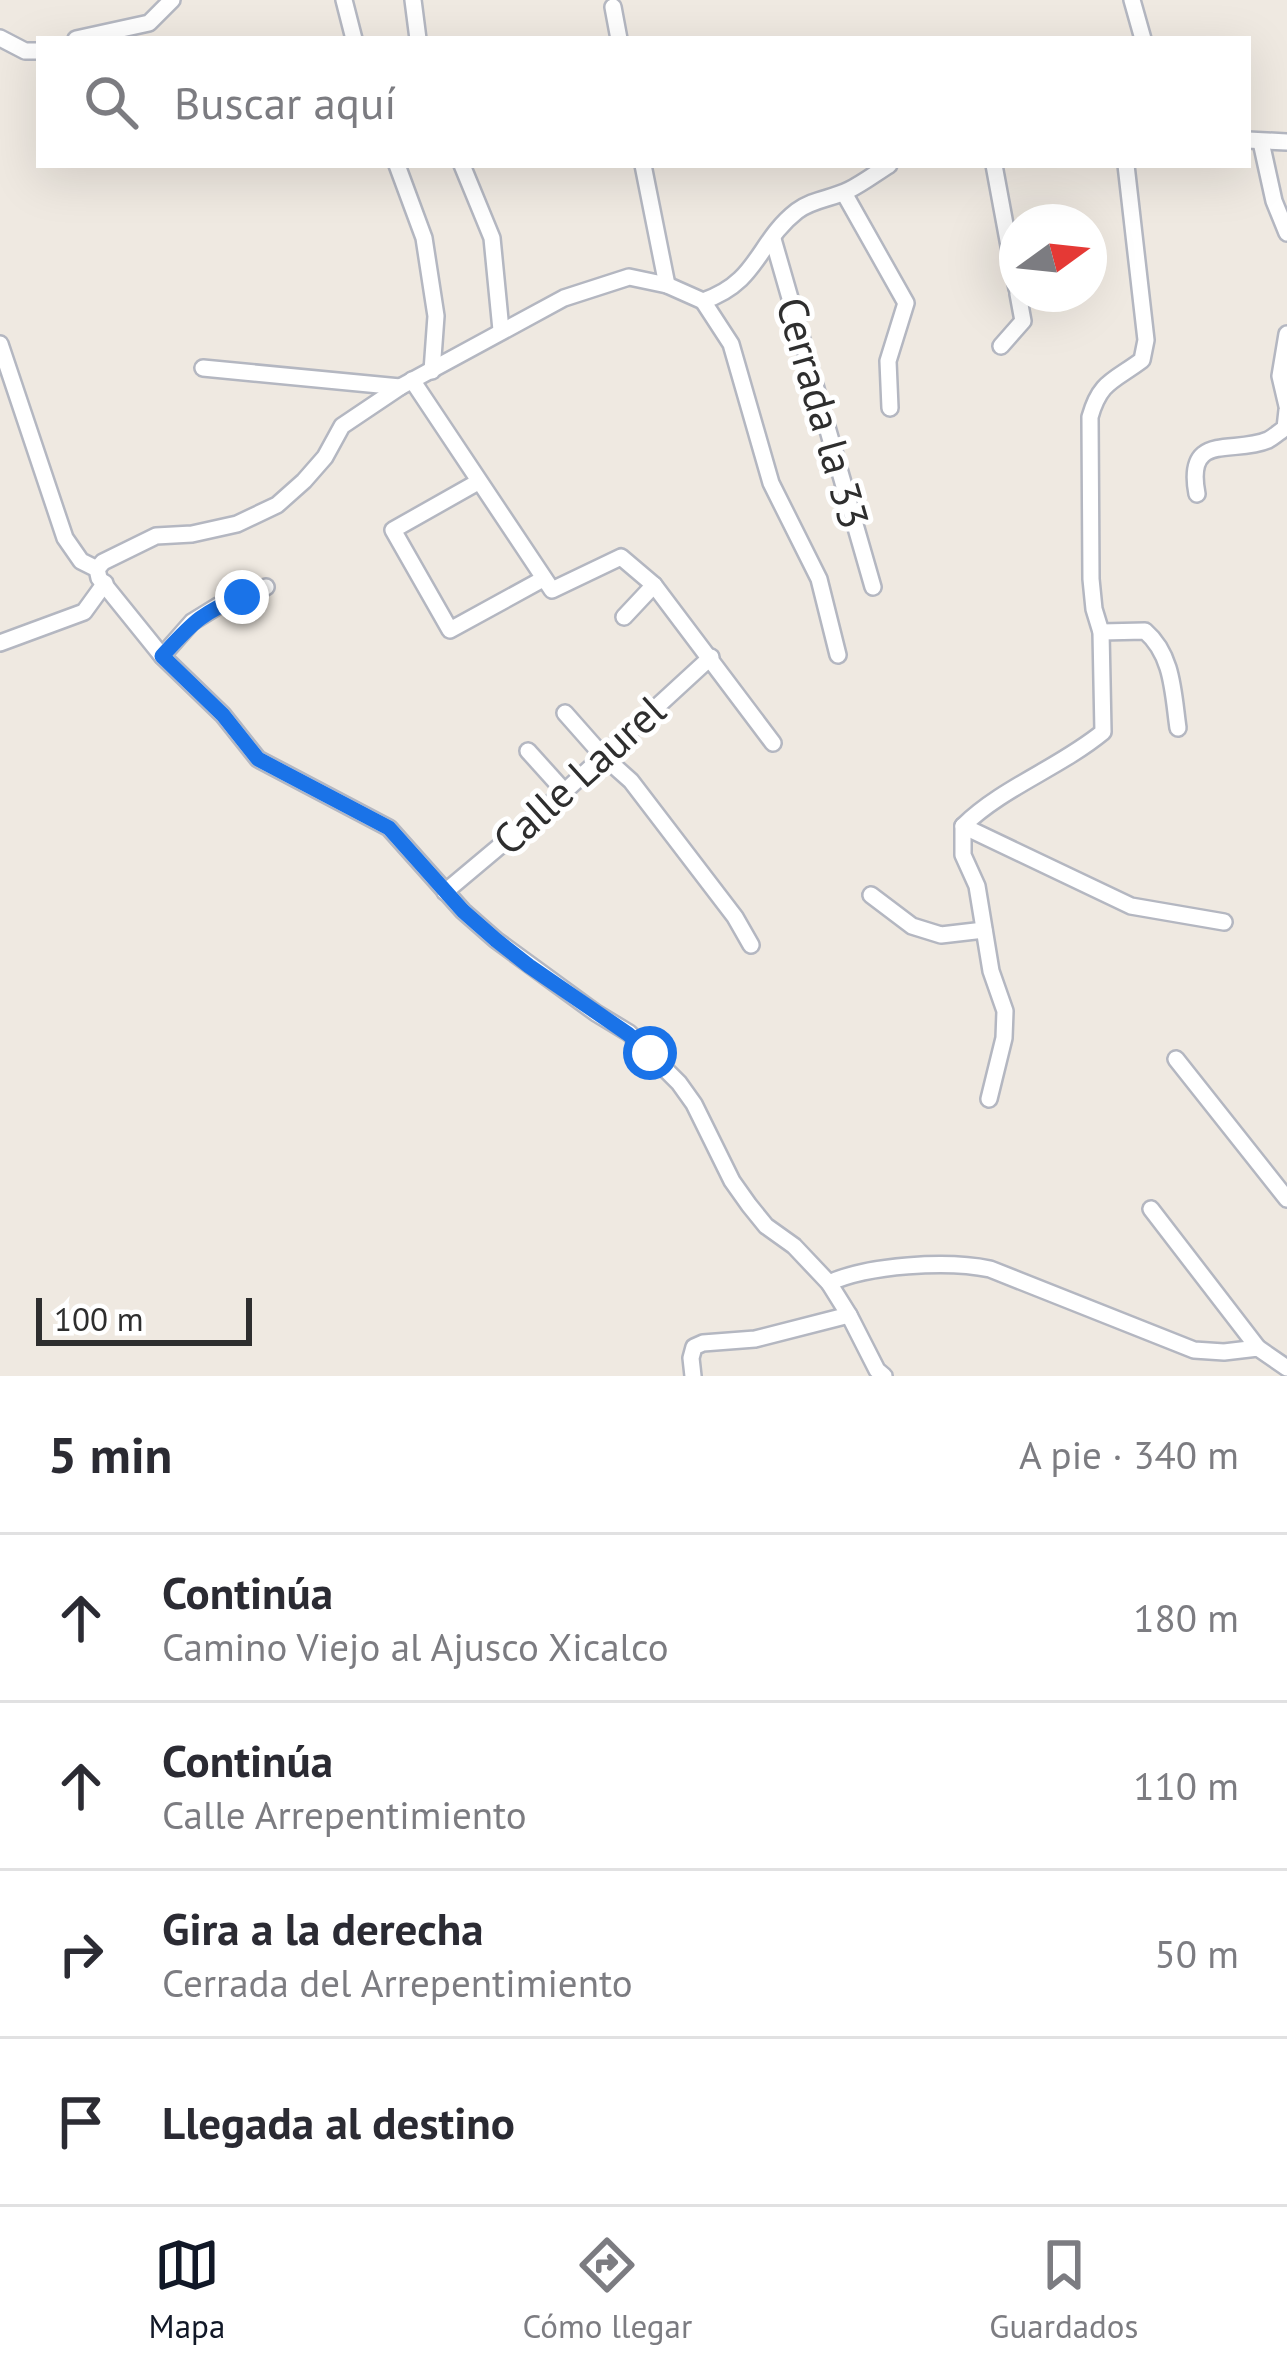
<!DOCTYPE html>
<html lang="es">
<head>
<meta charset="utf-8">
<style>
	body { margin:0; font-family:"PT Sans",sans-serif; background:#f2f2f3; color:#2b2b33 }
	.compass { position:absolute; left:999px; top:204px; width:108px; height:108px; border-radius:50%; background:#fff; box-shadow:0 12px 48px #0002; rotate:75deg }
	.scale { position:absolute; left:36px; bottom:30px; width:216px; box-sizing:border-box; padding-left:12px; border:6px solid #2e2e2e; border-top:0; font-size:33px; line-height:42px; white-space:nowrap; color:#2e2e2e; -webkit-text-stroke:9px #fff; paint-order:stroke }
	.stop { position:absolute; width:36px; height:36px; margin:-27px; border:9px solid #1a73e8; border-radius:50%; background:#fff }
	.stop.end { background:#1a73e8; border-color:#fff; box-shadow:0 3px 12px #0008 }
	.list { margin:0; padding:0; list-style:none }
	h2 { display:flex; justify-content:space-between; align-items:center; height:156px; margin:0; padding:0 48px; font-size:51px }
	h2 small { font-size:39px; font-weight:400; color:#7c7c81 }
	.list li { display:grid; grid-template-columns:78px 1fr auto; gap:36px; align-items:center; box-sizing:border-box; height:168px; padding:0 48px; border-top:3px solid #e1e1e2 }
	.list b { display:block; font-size:45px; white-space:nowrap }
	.list p { margin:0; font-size:39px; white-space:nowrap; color:#7c7c81 }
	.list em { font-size:39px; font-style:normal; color:#7c7c81 }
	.icon { flex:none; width:66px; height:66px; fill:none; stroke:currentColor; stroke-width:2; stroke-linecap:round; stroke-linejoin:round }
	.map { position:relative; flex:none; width:1287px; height:1376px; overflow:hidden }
	.search { position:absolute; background:#fff; box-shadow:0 12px 48px #0002; left:36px; right:36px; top:36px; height:132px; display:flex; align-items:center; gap:30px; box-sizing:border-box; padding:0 42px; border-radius:0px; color:#7c7c81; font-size:45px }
	.sheet { height:828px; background:#fff }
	nav { display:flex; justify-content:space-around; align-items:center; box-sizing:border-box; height:168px; border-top:3px solid #e1e1e2; background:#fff; font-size:33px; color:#7c7c81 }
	nav a { display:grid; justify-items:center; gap:6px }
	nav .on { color:#111827 }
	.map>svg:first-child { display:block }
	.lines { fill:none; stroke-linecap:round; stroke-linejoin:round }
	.minor-casing { stroke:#b4b7c1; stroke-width:20 }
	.minor { stroke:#fff; stroke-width:15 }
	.route { stroke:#1a73e8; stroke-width:15 }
	.labels { text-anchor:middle; stroke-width:10; stroke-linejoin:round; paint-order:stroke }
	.street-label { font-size:42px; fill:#2e2e2e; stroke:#fff }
</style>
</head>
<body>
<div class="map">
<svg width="1287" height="1376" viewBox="0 0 1287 1376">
	<rect width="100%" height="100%" fill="#efe9e1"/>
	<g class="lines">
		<defs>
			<g id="minor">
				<path d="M 344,0 L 354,39"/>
				<path d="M 413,0 L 418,39"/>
				<path d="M 1132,0 L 1143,39"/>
				<path d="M 613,7 L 619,39"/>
				<path d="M 0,38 L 25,51 L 39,51"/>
				<path d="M 76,39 L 149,23 L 172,0"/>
				<path d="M 1248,140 L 1287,142"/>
				<path d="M 1261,142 L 1274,201 L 1287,233"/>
				<path d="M 397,165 L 424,238 L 436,316 L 432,371"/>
				<path d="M 462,165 L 492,238 L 501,330"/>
				<path d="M 643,165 L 667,285"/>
				<path d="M 994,165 L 1017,289"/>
				<path d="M 844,193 L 906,303 L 888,361 L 890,408"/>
				<path d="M 773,239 L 873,587"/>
				<path d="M 703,301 L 731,344 L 771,483 L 819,579 L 838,655"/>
				<path d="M 1287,334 L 1280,376 L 1287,406"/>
				<path d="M 0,344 L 65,538 L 81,561 L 97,569 L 99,578 L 162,656 L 223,715 L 258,759 L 389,828 L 463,911 L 496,940 L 596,1013 L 629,1033 L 679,1083 L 694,1104 L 732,1181 L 749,1205 L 766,1226 L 794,1246 L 829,1283 L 849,1315 L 877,1370 L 884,1376"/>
				<path d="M 1001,346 L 1023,321 L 1018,294"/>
				<path d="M 203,368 L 400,387"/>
				<path d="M 412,380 L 552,590 L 621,557 L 654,585 L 773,743"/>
				<path d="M 478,482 L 393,530 L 450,630 L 543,579"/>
				<path d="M 1197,494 C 1185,431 1233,455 1268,440 C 1274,437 1279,432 1285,428 L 1287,410"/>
				<path d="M 97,569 L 103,562 L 156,536 L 192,534 L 237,524 L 277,505 L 304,481 L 325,457 L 342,426 L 400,387 L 564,298 L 629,277 L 667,285 L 703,301 C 759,282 757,242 797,211 C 813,199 831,199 849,190 C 863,183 876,173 889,165"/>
				<path d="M 624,617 L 654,585"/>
				<path d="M 1101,632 L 1145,631 C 1173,655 1173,693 1178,728"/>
				<path d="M 0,643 L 84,612 L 105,583"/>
				<path d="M 162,656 L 192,622 L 218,606 L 266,587"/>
				<path d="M 565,713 L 603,756 L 631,781 L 735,917 L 751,945"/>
				<path d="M 528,751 L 565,792"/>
				<path d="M 963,826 L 1131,906 L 1224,922"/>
				<path d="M 445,892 L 563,793 L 711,657"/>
				<path d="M 871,895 L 912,926 L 941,935 L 984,930"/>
				<path d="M 1176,1059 L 1287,1199"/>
				<path d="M 989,1099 L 1004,1038 L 1005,1011 L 991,971 L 977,886 L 963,855 L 963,826 C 1003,787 1059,768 1103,732 L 1101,632 L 1094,609 L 1091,579 L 1090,417 C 1100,381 1114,381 1142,360 L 1146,340 L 1126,165"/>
				<path d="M 1151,1209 L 1258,1348"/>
				<path d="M 829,1283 C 868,1265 947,1260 990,1269 L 1194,1350 L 1224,1352 L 1258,1348 L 1287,1368"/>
				<path d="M 693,1376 L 691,1358 L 694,1347 L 703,1343 L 755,1339 L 849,1315"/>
			</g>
		</defs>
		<!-- minor casing -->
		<use href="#minor" class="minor-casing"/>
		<!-- minor -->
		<use href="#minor" class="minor"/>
	</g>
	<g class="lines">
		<!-- route -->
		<path class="route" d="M 242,597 C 201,612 191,625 162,656 L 223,715 L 258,759 L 389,828 L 463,911 L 496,940 L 529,966 L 628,1034 L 650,1053"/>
	</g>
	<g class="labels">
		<!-- street labels -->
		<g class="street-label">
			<text transform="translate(823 413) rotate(74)" y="15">Cerrada la 33</text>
			<text transform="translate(579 775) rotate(-42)" y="15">Calle Laurel</text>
		</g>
	</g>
</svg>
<svg class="compass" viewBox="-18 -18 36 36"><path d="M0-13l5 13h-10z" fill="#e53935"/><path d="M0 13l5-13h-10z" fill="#7c7c81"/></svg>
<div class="scale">100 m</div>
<div class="stop" style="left:650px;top:1053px"></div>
<div class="stop end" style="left:242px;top:597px"></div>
<div class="search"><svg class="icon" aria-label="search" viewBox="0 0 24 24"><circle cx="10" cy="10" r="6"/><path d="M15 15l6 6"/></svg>Buscar aquí</div>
</div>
<section class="sheet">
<h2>5 min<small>A pie · 340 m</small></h2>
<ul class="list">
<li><svg class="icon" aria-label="ahead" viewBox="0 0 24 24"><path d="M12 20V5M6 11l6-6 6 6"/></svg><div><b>Continúa</b><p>Camino Viejo al Ajusco Xicalco</p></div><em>180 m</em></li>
<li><svg class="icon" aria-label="ahead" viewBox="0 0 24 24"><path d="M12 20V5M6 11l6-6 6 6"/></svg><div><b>Continúa</b><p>Calle Arrepentimiento</p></div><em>110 m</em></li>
<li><svg class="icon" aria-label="right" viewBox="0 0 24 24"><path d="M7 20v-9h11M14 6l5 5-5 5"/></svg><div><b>Gira a la derecha</b><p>Cerrada del Arrepentimiento</p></div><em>50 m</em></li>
<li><svg class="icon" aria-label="arrive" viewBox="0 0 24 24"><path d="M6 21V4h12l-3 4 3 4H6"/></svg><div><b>Llegada al destino</b></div></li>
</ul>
</section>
<nav>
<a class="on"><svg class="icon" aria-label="map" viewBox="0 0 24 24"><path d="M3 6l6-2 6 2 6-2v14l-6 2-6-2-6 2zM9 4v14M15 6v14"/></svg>Mapa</a>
<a><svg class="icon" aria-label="directions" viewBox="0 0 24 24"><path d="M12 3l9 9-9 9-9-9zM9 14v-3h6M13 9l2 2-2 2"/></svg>Cómo llegar</a>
<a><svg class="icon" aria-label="saved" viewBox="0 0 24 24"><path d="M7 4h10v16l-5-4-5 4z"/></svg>Guardados</a>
</nav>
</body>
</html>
